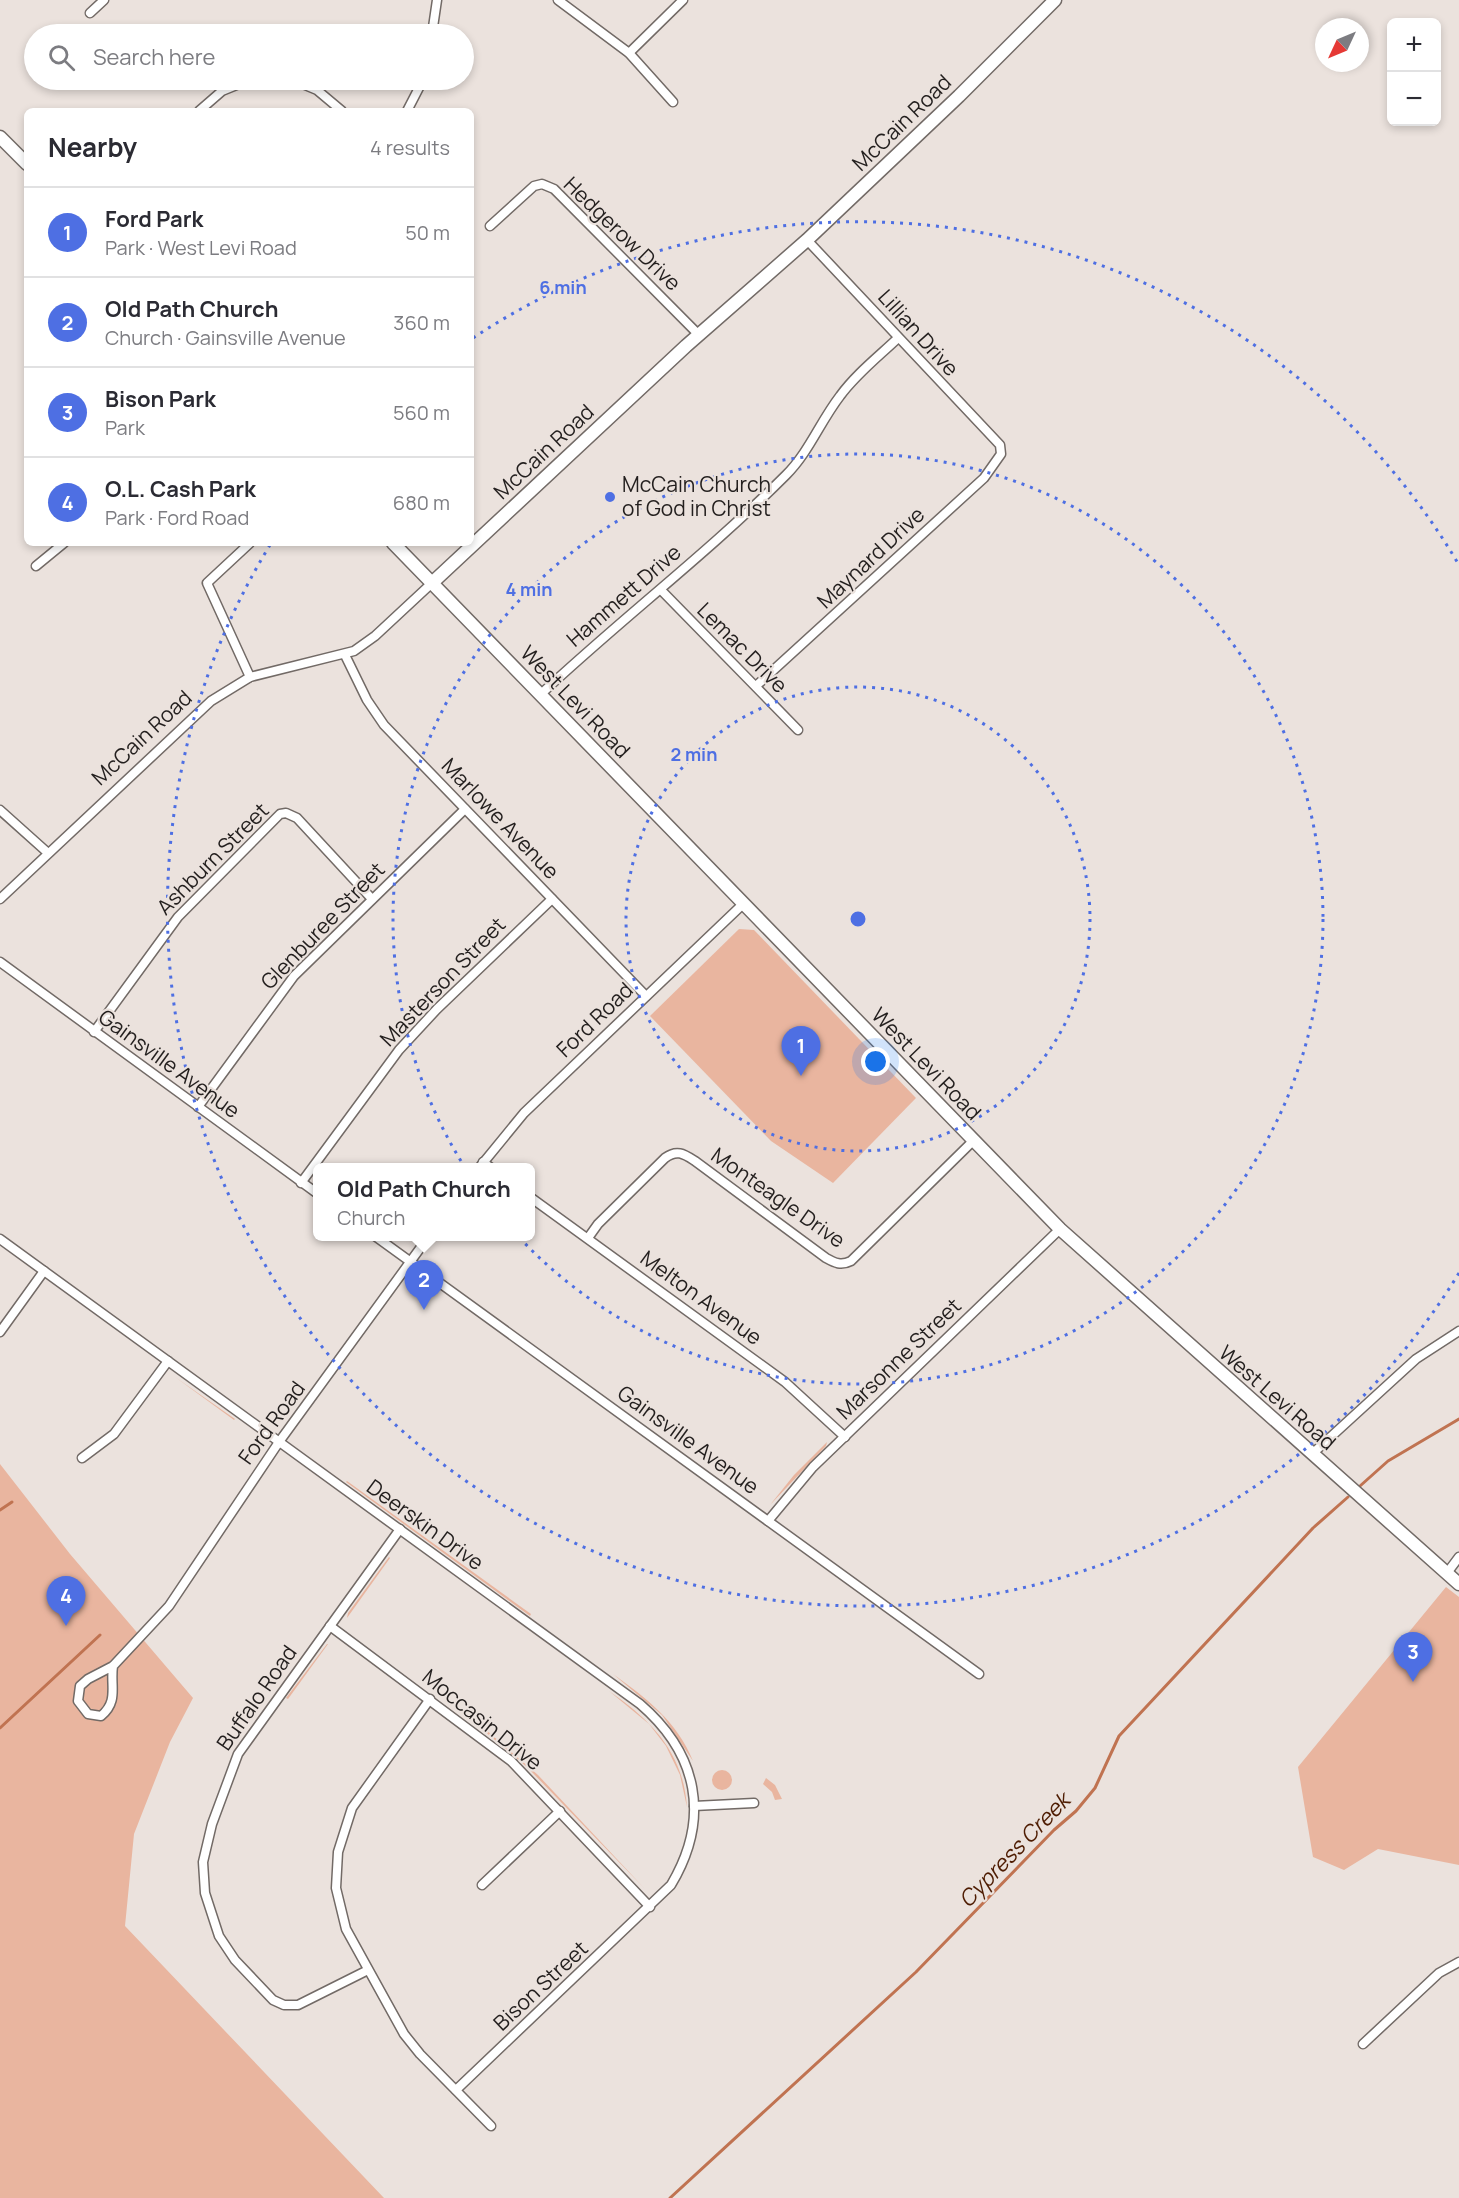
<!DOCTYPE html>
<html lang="en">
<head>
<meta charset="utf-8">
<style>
	body { margin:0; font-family:Manrope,sans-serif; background:#f2f2f3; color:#2b2b33 }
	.controls { position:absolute; right:18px; top:18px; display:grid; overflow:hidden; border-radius:9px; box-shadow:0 3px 9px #0003 }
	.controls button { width:54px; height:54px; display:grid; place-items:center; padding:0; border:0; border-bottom:2px solid #e1e1e2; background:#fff; color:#2b2b33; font:30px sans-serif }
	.compass { position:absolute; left:1315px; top:18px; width:54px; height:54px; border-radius:50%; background:#fff; box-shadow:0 3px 9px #0003; rotate:226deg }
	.you { position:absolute; left:876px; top:1062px; width:21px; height:21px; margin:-15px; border:4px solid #fff; border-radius:50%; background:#1a73e8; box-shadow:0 0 0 9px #1a73e833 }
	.badge { display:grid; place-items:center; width:39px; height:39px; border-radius:50%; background:#4e6fe3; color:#fff; font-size:20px; font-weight:700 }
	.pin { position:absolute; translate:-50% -50px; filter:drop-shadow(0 2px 3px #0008) }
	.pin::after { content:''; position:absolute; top:32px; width:21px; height:18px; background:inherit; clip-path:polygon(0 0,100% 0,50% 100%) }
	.popup { position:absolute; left:313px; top:1163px; width:222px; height:78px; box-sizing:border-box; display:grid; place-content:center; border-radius:9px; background:#fff; filter:drop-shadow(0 2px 4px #0005); font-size:20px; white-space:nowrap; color:#7c7c81 }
	.popup b { font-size:22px; color:#2b2b33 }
	.popup::after { content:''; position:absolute; left:50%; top:100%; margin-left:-12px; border:12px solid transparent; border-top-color:#fff }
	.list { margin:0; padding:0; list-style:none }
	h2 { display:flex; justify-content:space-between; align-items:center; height:78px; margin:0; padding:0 24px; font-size:26px }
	h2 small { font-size:20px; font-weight:400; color:#7c7c81 }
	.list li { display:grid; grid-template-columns:39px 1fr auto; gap:18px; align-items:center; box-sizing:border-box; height:90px; padding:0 24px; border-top:2px solid #e1e1e2 }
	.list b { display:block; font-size:22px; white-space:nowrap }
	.list p { margin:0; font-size:20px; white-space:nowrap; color:#7c7c81 }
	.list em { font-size:20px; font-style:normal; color:#7c7c81 }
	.icon { flex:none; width:33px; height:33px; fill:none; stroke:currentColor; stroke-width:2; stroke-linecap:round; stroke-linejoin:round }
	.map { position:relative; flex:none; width:1459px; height:2198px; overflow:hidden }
	.search { position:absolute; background:#fff; box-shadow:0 3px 9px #0003; left:24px; top:24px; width:450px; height:66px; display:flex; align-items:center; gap:15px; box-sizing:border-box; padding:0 21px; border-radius:33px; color:#7c7c81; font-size:22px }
	.panel { position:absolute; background:#fff; box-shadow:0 3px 9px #0003; left:24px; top:108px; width:450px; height:438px; border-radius:9px }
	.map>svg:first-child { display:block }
	.green { fill:#e9b59f }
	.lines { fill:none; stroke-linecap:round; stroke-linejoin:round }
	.stream { stroke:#c07351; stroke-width:3 }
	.street-casing { stroke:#726a66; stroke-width:11 }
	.secondary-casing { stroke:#726a66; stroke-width:15 }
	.street { stroke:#fff; stroke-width:8 }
	.secondary { stroke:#fff; stroke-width:12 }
	.ring { fill:none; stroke:#4e6fe3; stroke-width:3; stroke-dasharray:3 6 }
	.poi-dot { fill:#4e6fe3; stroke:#ebe2dd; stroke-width:2 }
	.labels { text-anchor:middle; stroke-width:4.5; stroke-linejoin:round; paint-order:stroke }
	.street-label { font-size:21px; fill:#231f1e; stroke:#ebe2dd }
	.poi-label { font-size:21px; fill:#231f1e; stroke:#ebe2dd; text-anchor:start }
	.water-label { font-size:22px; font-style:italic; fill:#4e1c02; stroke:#ebe2dd }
	.centre { fill:#4e6fe3; stroke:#ebe2dd; stroke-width:3 }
	.ring-label { font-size:18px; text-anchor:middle; font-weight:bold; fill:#4e6fe3; stroke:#ebe2dd; stroke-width:4.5; stroke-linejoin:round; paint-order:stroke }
</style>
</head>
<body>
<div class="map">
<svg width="1459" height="2198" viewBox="0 0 1459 2198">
	<rect width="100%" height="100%" fill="#ebe2dd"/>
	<!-- green -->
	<g class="green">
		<path d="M 739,929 L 754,930 L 916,1098 L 833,1183 L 771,1141 L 650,1016 Z"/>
		<path d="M 175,1377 L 235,1419 L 234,1420 Z"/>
		<path d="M 827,1442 L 826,1446 L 770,1505 L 794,1475 Z"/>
		<path d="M 0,1464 L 70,1554 L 193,1698 L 170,1742 L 134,1834 L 125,1926 L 384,2198 L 0,2198 Z"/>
		<path d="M 347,1481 L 531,1614 L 530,1616 L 346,1482 Z"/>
		<path d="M 389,1557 L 390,1558 L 347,1618 L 348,1613 Z"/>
		<path d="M 1446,1587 L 1459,1597 L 1459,1865 L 1378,1849 L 1344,1870 L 1313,1857 L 1298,1767 Z"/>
		<path d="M 327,1644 L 328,1644 L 288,1699 L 286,1698 Z"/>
		<path d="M 613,1674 C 646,1698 677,1721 693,1761 L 662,1715 Z"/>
		<path d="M 609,1691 C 652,1721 683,1752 687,1807 L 680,1775 L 666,1746 L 649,1724 Z"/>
		<path d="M 484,1728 L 538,1775 L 645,1889 L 528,1768 L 483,1730 Z"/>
		<circle cx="722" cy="1780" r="10"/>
		<path d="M 766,1778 L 775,1785 L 782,1799 L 775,1800 L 772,1792 L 763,1784 Z"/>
	</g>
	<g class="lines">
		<!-- stream -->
		<g class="stream">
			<path d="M 1360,1486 L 1388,1461 L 1459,1419"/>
			<path d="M 0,1510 L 12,1502"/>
			<path d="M 0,1728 L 100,1635"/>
			<path d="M 670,2198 L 916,1972 L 1054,1830 L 1076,1811 L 1095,1788 L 1119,1736 L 1313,1528 L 1348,1497"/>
		</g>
		<defs>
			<g id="street">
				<path d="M 558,0 L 629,53 L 673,102"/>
				<path d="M 90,13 L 104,0"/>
				<path d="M 432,34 L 437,0"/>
				<path d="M 629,53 L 683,0"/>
				<path d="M 293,80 L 317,90 L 342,111"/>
				<path d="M 199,111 L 222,91 L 249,80"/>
				<path d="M 407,111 L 423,80"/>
				<path d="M 490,226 L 534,186 L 542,184 L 554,189 L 699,335"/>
				<path d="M 36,566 L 64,543"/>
				<path d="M 661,590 L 798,730"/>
				<path d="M 345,655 L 367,700 L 384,725 L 646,996"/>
				<path d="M 250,677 L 207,583 L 250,543"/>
				<path d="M 756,686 L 984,478 L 1001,454 L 1000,445 L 807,240"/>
				<path d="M 541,694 C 621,619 708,553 786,475 C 809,452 820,422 840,396 C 856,374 878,357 898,338"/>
				<path d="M 0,810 L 48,853"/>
				<path d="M 0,899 L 211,701 L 250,677 L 354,651 L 375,636 L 432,583"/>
				<path d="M 0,962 L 318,1194"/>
				<path d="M 94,1032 L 178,917 L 280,814 L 286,813 L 297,818 L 372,899"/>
				<path d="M 198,1107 L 294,976 L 465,809"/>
				<path d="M 483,1162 L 491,1168"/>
				<path d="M 479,1168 L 524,1113 L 743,904"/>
				<path d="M 301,1183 L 399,1050 L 437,1009 L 552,899"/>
				<path d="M 530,1197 L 785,1382 L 845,1437"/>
				<path d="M 375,1236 L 979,1674"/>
				<path d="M 588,1238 L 598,1224 L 665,1158 C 677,1149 684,1154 695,1161 L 826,1258 C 835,1263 841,1266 851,1261 L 973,1141"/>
				<path d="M 0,1239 L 640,1704 C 698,1754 711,1818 671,1885 L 456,2090"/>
				<path d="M 0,1332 L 44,1271"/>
				<path d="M 1312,1454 L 1416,1359 L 1459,1331"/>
				<path d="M 82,1458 L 114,1434 L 168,1361"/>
				<path d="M 768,1521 L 813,1467 L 1060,1229"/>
				<path d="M 1447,1573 L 1459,1557"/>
				<path d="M 330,1626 L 511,1761 L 650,1907"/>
				<path d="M 113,1666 C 110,1686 119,1701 101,1716 L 88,1714 L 78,1701 L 80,1686 L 88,1679 L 113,1666 L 169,1606 L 279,1442 L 429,1236"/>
				<path d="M 430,1699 L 352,1808 L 338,1852 L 336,1888 L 346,1929 L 404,2034 L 420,2054 L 491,2126"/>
				<path d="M 694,1806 L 754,1803"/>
				<path d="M 482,1885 L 560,1811"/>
				<path d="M 368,1970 L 298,2005 L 284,2005 L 273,2000 L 235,1960 L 219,1936 L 205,1893 L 203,1862 L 212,1824 L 238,1754 L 400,1529"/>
				<path d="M 1363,2044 L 1439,1973 L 1459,1962"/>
			</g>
			<g id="secondary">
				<path d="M 0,137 L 27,164"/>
				<path d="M 393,543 L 1060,1229 L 1459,1584"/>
				<path d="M 432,583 L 686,346 L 807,240 L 959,96 L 1055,0"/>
			</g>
		</defs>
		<!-- street casing -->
		<use href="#street" class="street-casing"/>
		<!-- secondary casing -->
		<use href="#secondary" class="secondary-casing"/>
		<!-- street -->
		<use href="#street" class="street"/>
		<!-- secondary -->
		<use href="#secondary" class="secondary"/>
	</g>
	<!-- distance rings -->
	<g class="ring">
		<circle cx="858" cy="919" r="232"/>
		<circle cx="858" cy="919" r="465"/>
		<path d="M1459 1273A697 697 0 1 1 270 545M473 338A697 697 0 0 1 1459 565"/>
	</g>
	<!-- markers -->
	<circle class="poi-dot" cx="610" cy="497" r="6"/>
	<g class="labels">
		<!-- street labels -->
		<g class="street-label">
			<text transform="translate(902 123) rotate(-44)" y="7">McCain Road</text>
			<text transform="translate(622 234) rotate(44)" y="7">Hedgerow Drive</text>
			<text transform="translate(918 333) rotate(48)" y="7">Lillian Drive</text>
			<text transform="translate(544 452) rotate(-43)" y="7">McCain Road</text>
			<text transform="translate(871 558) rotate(-43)" y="7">Maynard Drive</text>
			<text transform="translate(624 596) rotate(-41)" y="7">Hammett Drive</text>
			<text transform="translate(742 648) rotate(45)" y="7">Lemac Drive</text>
			<text transform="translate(575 702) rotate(46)" y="7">West Levi Road</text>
			<text transform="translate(142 738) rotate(-43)" y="7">McCain Road</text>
			<text transform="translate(500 819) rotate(46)" y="7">Marlowe Avenue</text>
			<text transform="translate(213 859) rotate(-45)" y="7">Ashburn Street</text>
			<text transform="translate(323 926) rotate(-46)" y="7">Glenburee Street</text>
			<text transform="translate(443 982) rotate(-46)" y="7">Masterson Street</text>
			<text transform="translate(595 1020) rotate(-44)" y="7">Ford Road</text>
			<text transform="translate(169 1064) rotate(36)" y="7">Gainsville Avenue</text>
			<text transform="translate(926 1064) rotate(46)" y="7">West Levi Road</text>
			<text transform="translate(778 1198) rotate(35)" y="7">Monteagle Drive</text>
			<text transform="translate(701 1298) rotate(36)" y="7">Melton Avenue</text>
			<text transform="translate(899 1359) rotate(-44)" y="7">Marsonne Street</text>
			<text transform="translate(1277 1398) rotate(41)" y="7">West Levi Road</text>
			<text transform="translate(272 1423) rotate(-54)" y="7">Ford Road</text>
			<text transform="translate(688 1440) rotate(36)" y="7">Gainsville Avenue</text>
			<text transform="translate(425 1525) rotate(36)" y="7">Deerskin Drive</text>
			<text transform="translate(257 1698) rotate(-55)" y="7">Buffalo Road</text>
			<text transform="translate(482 1720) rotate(39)" y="7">Moccasin Drive</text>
			<text transform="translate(541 1986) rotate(-43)" y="7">Bison Street</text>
		</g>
		<!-- poi labels -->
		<g class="poi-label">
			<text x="622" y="492">McCain Church<tspan x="622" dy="24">of God in Christ</tspan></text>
		</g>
		<!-- water labels -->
		<g class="water-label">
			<text transform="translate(1014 1850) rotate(-46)" y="8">Cypress Creek</text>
		</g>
	</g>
	<circle cx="858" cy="919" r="9" class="centre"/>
	<g class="ring-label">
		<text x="563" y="294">6 min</text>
		<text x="529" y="596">4 min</text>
		<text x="694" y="761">2 min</text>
	</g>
</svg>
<div class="controls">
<button>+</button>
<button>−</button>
</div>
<svg class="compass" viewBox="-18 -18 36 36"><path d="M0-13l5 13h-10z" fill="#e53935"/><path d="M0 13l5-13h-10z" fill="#7c7c81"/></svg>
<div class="you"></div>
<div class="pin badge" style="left:801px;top:1076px">1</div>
<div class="pin badge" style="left:424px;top:1310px">2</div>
<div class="popup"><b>Old Path Church</b>Church</div>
<div class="pin badge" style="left:1413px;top:1682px">3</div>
<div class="pin badge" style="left:66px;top:1626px">4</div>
<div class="search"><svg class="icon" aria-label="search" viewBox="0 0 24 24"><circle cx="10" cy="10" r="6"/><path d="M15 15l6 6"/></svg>Search here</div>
<section class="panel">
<h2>Nearby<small>4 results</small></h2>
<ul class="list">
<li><span class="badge">1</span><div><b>Ford Park</b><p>Park · West Levi Road</p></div><em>50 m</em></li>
<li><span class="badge">2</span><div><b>Old Path Church</b><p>Church · Gainsville Avenue</p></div><em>360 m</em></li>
<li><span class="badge">3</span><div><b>Bison Park</b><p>Park</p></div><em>560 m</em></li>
<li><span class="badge">4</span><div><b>O.L. Cash Park</b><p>Park · Ford Road</p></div><em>680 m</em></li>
</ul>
</section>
</div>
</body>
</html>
